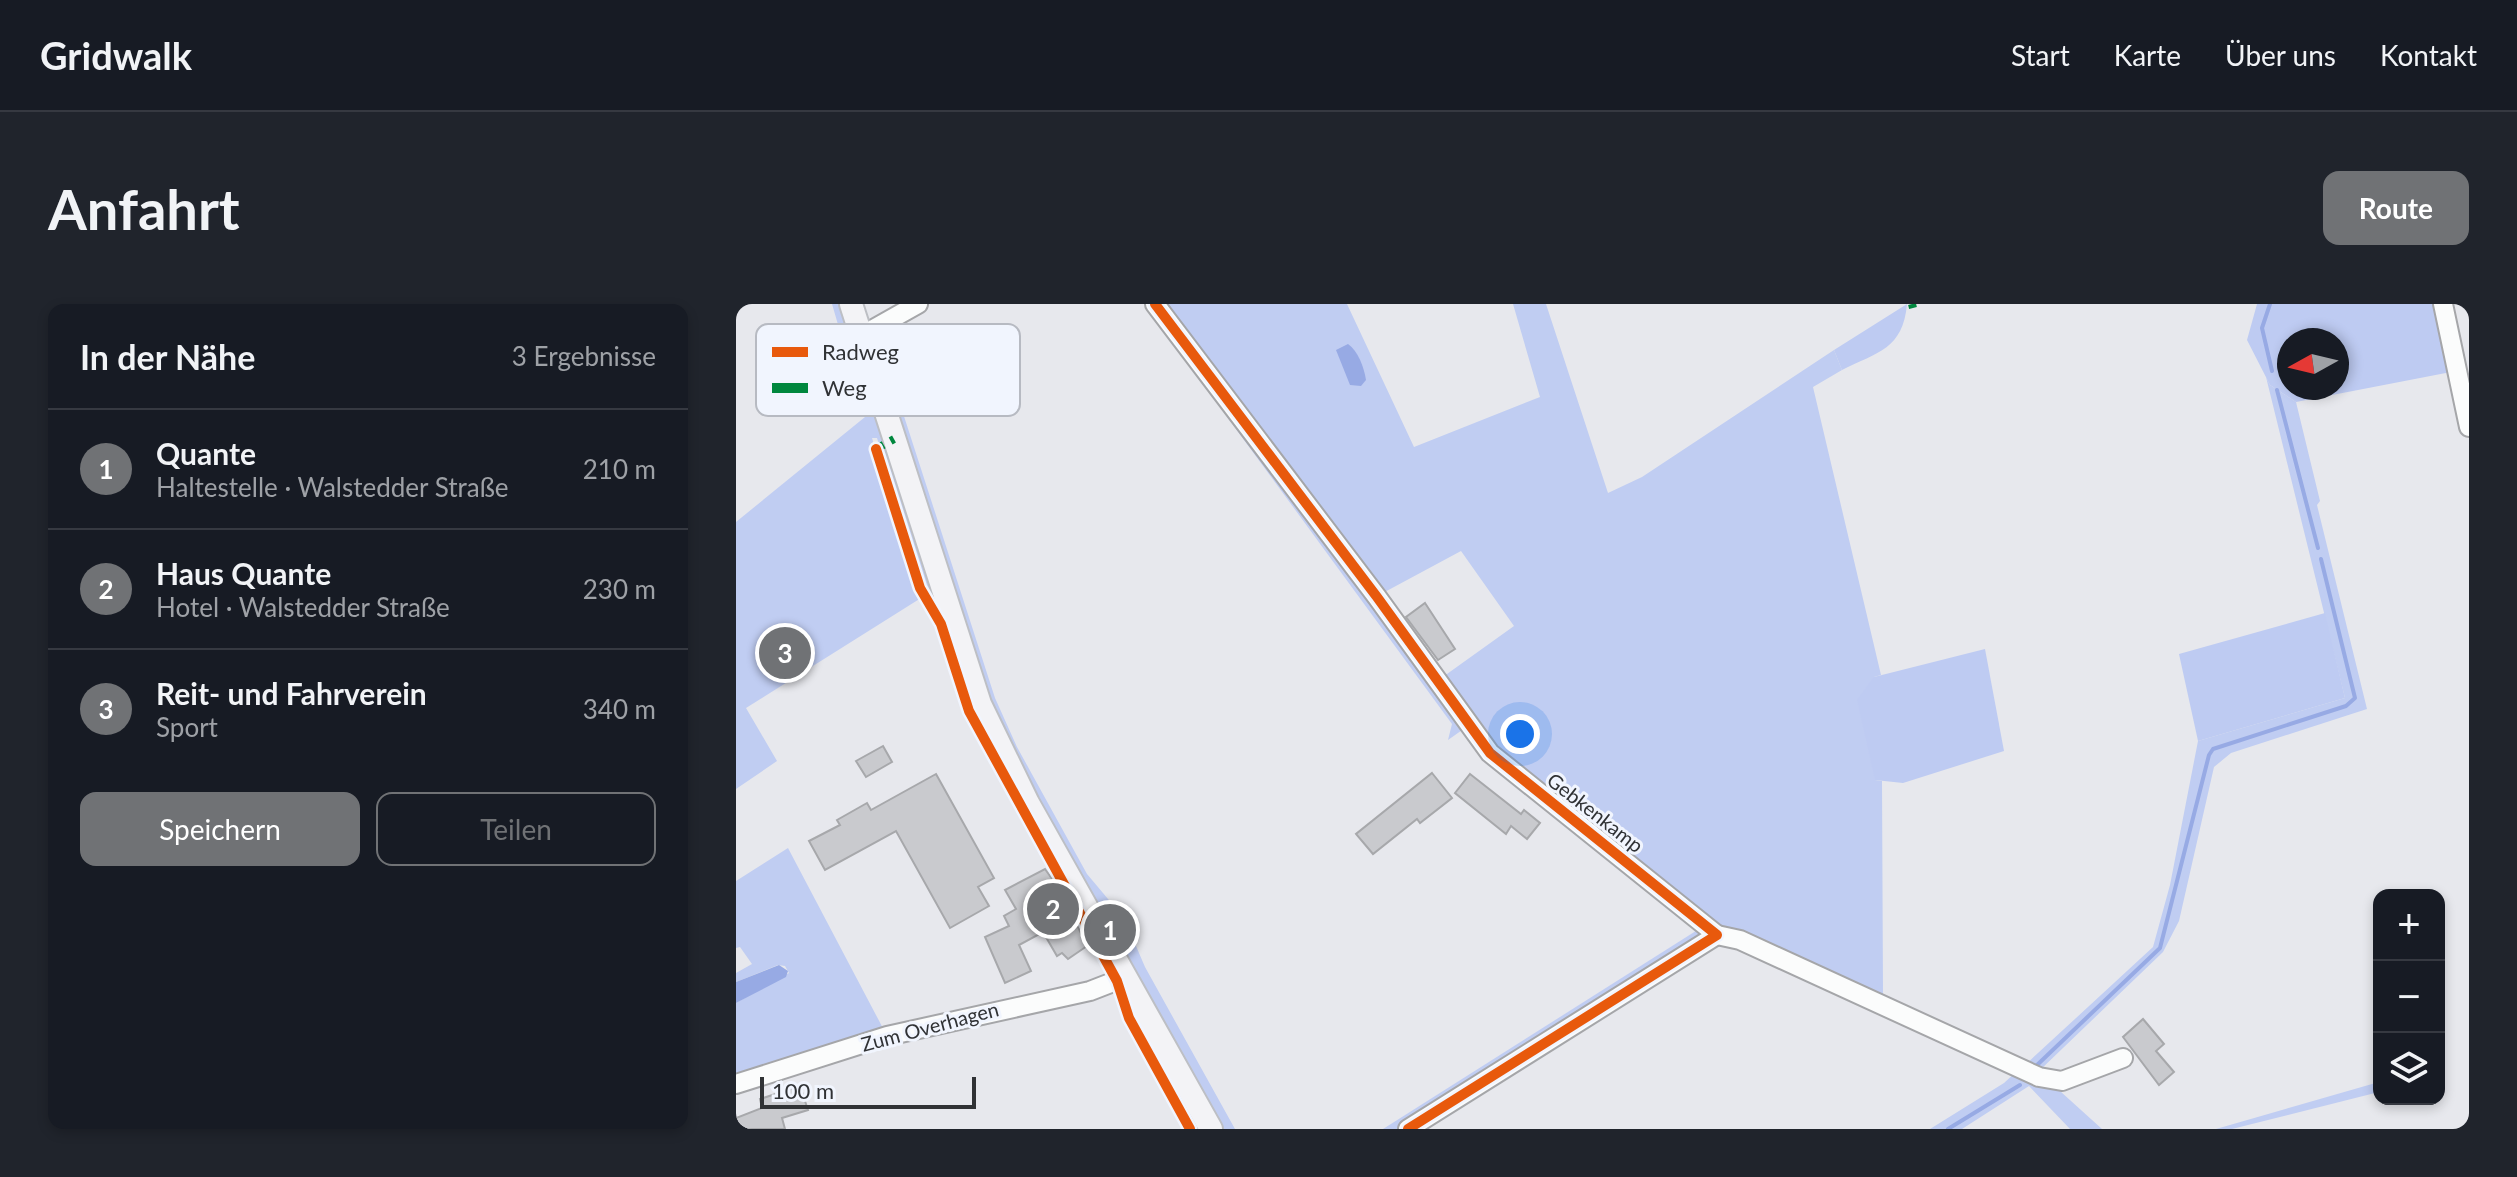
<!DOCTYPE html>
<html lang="de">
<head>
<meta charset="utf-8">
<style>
	body { margin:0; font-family:Lato,sans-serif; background:#20242c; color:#f1f3f6 }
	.controls { position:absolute; right:24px; bottom:24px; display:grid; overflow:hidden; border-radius:16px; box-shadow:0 4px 12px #0003 }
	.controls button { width:72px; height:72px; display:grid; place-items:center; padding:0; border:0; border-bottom:2px solid #363941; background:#171b24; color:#f1f3f6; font:40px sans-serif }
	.compass { position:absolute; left:1541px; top:24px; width:72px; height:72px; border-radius:50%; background:#171b24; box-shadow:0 4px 12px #0003; rotate:262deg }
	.scale { position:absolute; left:24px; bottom:20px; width:216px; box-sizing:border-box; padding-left:8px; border:4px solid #303235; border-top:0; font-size:22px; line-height:28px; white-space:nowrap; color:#303235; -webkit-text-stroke:6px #f1f5fe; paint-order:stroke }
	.you { position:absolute; left:784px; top:430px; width:28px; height:28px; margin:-20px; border:6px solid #fff; border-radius:50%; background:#1a73e8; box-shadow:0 0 0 12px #1a73e833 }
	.badge { display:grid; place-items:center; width:52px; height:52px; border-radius:50%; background:#707275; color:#fff; font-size:26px; font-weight:700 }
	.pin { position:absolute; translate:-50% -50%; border:4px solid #fff; box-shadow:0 2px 8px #0006 }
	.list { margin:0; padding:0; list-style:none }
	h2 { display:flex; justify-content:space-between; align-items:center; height:104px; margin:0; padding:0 32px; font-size:34px }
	h2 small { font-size:26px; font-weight:400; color:#9ea1a6 }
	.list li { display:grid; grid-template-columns:52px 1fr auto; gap:24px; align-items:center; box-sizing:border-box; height:120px; padding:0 32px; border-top:2px solid #363941 }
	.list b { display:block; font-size:30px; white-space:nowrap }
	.list p { margin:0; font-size:26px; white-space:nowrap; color:#9ea1a6 }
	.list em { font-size:26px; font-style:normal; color:#9ea1a6 }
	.actions { display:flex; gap:16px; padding:24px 32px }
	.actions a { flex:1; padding:18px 0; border:2px solid #707275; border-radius:16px; text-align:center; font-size:28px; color:#707275 }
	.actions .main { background:#707275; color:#fff }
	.icon { flex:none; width:44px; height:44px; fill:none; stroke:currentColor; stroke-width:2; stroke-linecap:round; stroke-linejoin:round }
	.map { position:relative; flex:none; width:1733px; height:825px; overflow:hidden; border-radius:16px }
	header { display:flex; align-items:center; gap:48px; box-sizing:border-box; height:112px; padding:0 40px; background:#171b24; border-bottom:2px solid #363941 }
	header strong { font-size:38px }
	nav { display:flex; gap:44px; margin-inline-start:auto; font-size:28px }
	.intro { display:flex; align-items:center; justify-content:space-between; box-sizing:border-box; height:192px; padding:0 48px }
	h1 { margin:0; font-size:56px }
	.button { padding:20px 36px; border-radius:16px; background:#707275; color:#fff; font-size:28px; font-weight:700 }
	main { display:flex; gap:48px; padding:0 48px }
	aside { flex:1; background:#171b24; border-radius:16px; box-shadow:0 4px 12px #0003 }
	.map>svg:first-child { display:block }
	.green { fill:#c0cdf2 }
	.forest { fill:#becbf2; fill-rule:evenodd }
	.water { fill:#97aae4 }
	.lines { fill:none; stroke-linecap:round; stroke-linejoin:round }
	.stream { stroke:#97aae4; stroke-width:4 }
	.building { fill:#c9cace; stroke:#a7a8ab; stroke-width:2 }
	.minor-casing { stroke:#a5a6a9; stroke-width:22 }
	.major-casing { stroke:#bdbfc4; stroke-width:26 }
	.minor { stroke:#fbfcfc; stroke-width:18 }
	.major { stroke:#f3f3f6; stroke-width:22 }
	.quiet { stroke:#00873e; stroke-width:8; stroke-dasharray:16 8; stroke-linecap:butt }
	.cycleway-casing { stroke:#f1f5fe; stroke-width:15 }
	.cycleway { stroke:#e8590c; stroke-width:10 }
	.labels { text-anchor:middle; stroke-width:6; stroke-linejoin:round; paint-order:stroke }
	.street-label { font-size:20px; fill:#303235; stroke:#f1f5fe }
	.key { fill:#f1f5fe; stroke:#b7bac2; stroke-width:2 }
	.key-label { font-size:22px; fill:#303235 }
</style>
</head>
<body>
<header>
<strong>Gridwalk</strong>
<nav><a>Start</a><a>Karte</a><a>Über uns</a><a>Kontakt</a></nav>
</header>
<div class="intro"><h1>Anfahrt</h1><a class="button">Route</a></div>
<main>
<aside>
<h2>In der Nähe<small>3 Ergebnisse</small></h2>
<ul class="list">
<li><span class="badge">1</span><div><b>Quante</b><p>Haltestelle · Walstedder Straße</p></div><em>210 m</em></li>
<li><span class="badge">2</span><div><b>Haus Quante</b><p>Hotel · Walstedder Straße</p></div><em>230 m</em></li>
<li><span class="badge">3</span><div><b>Reit- und Fahrverein</b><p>Sport</p></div><em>340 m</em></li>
</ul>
<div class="actions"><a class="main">Speichern</a><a>Teilen</a></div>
</aside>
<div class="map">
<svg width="1733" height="825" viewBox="0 0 1733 825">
	<rect width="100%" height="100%" fill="#e7e8ed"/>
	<!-- green -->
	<g class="green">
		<path d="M 96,0 L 108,0 L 205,311 L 187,283 L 141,134 L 136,134 L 185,294 L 10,404 L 41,457 L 0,485 L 0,218 L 129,113 Z"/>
		<path d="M 424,0 L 611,0 L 678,143 L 804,93 L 777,0 L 810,0 L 872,189 L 906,173 L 1098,46 L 1106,66 L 1077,83 L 1145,371 L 1138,373 L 1139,476 L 1146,477 L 1147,690 L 1159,701 L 982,624 L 755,445 L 704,375 L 778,322 L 725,247 L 645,290 Z"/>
		<path d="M 149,26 L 145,41 L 259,394 L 281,443 L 351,570 L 388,614 L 409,663 L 499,825 L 483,825 L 272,447 L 250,397 L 138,39 Z"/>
		<path d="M 445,43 L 729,424 L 712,436 L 716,420 L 448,54 Z"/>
		<path d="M 1530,73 L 1534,81 L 1560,98 L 1584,197 L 1581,201 L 1631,405 L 1495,449 L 1478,463 L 1443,617 L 1427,648 L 1302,768 L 1288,762 L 1417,643 L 1434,581 L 1462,437 L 1609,394 Z"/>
		<path d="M 52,544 L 150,730 L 0,776 L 0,699 L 53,669 L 49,662 L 42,661 L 0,678 L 0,669 L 16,660 L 4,643 L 0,644 L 0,577 Z"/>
		<path d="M 963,625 L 969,630 L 665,825 L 647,825 Z"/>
		<path d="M 1281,767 L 1314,778 L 1366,825 L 1334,825 L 1293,782 L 1226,825 L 1194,825 L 1268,779 Z"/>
		<path d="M 1643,778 L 1643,788 L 1496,825 L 1480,825 Z"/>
	</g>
	<!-- forest -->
	<g class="forest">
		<path d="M 1171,0 C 1167,45 1142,48 1106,66 L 1098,46 Z"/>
		<path d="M 1521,0 L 1702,0 L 1715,68 L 1560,98 L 1534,81 L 1511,36 ZM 1553,36 L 1601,36 L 1601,84 L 1553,84 Z"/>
		<path d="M 1589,309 L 1609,394 L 1462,437 L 1443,350 Z"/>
		<path d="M 1249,345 L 1268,447 L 1167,479 L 1139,476 L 1121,396 L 1138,373 Z"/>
	</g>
	<!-- water -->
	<g class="water">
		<path d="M 612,40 C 622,47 628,63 630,76 L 625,82 L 614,81 L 600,46 Z"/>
		<path d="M 43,661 L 52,667 L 50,673 L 0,699 L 0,678 Z"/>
	</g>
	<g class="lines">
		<!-- stream -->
		<g class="stream">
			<path d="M 1534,0 L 1526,24 L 1536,67"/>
			<path d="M 1541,86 L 1582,244"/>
			<path d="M 1300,762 L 1424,644 L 1473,451 L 1477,445 L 1610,402 L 1619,394 L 1585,255"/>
			<path d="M 1212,825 L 1284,781"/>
		</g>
	</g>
	<!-- building -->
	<g class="building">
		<path d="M 689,299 L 719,345 L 702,356 L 670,313 Z"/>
		<path d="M 147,442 L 156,458 L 130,473 L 120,457 Z"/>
		<path d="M 696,469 L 716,494 L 684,519 L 681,515 L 637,550 L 620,530 Z"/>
		<path d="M 200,470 L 258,574 L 242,583 L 253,602 L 214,624 L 160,527 L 89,566 L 73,537 L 104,521 L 101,516 L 131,499 L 135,506 Z"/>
		<path d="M 734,470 L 785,510 L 788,506 L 804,519 L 791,535 L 775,522 L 770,530 L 719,489 Z"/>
		<path d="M 309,565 L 326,589 L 351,642 L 332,655 L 326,649 L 321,652 L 307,628 L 283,641 L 295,667 L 269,679 L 249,633 L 273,622 L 268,612 L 280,605 L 269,586 Z"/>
		<path d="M 1407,715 L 1428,740 L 1420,747 L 1438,768 L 1423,781 L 1387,733 Z"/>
		<path d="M 64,782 L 72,806 L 46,814 L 49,825 L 0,825 L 0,814 L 26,804 L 24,795 Z"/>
	</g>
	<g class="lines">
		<defs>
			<g id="minor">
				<path d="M 419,0 L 641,293 L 754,449 L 981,631 L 672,825"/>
				<path d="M 1707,0 L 1733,123"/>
				<path d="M 125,32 L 182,0"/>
				<path d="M 981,631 L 1004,636 L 1303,773 L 1326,777 L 1387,754"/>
				<path d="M 0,780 L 151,732 L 354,687 L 390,673"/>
			</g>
			<path id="major" d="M 115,0 L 244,400 L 292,499 L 475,825"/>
		</defs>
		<!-- minor casing -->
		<use href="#minor" class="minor-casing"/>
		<!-- major casing -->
		<use href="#major" class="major-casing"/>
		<!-- minor -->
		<use href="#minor" class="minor"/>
		<!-- major -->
		<use href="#major" class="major"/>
		<!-- quiet -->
		<g class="quiet">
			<path d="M 1176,0 L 1177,4"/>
			<path d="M 142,152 L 140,145 L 158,135"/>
		</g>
		<defs>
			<g id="cycleway">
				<path d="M 419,0 L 641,293 L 754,449 L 981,631 L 672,825"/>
				<path d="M 140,145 L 184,284 L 205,320 L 233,407 L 381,677 L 393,714 L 454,825"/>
			</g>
		</defs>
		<!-- cycleway casing -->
		<use href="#cycleway" class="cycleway-casing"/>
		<!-- cycleway -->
		<use href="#cycleway" class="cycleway"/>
	</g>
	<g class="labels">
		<!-- street labels -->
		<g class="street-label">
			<text transform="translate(859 509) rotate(38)" y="7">Gebkenkamp</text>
			<text transform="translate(194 723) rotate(-15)" y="7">Zum Overhagen</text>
		</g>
	</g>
	<!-- legend -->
	<rect x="20" y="20" width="264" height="92" rx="12" class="key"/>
	<rect x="36" y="43" width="36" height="10" fill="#e8590c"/>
	<rect x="36" y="79" width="36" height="10" fill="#00873e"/>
	<g class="key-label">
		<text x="86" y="56">Radweg</text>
		<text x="86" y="92">Weg</text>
	</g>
</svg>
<div class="controls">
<button>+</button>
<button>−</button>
<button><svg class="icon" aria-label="layers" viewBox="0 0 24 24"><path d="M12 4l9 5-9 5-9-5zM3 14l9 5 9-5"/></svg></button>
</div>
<svg class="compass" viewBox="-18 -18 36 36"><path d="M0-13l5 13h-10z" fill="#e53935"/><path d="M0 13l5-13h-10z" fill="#9ea1a6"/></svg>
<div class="scale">100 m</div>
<div class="you"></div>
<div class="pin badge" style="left:374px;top:626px">1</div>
<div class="pin badge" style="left:317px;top:605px">2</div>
<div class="pin badge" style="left:49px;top:349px">3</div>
</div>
</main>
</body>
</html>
